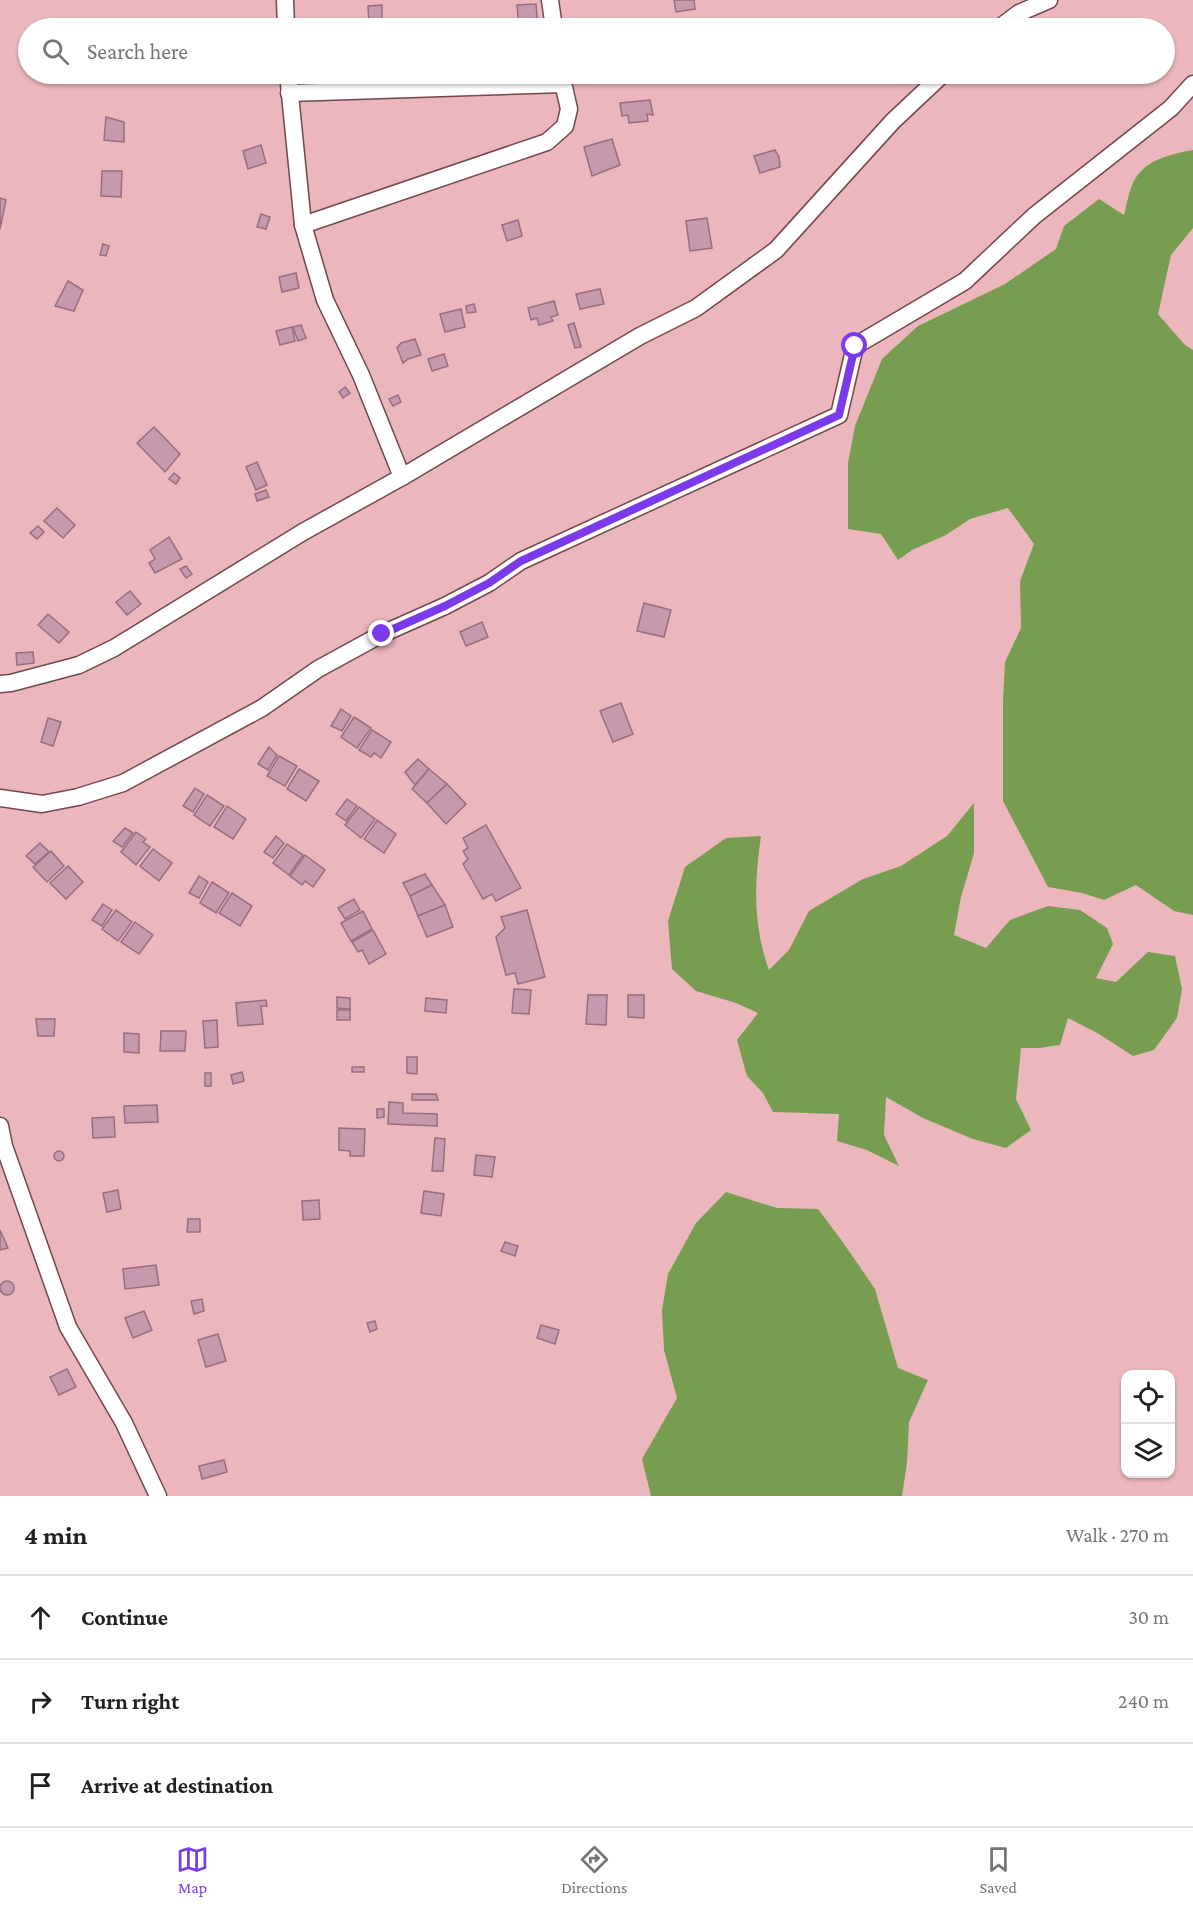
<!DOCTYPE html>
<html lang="en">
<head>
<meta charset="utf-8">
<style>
	body { margin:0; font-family:"Crimson Pro",serif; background:#f2f2f2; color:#202124 }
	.controls { position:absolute; right:18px; bottom:18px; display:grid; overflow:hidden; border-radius:12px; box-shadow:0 2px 4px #0004 }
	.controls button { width:54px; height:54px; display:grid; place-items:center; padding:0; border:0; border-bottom:2px solid #e0e0e0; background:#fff; color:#202124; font:30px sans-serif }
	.stop { position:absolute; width:18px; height:18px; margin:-14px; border:4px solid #7c3aed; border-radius:50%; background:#fff }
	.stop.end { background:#7c3aed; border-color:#fff; box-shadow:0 2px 6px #0008 }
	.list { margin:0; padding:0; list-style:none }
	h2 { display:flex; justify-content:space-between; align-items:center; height:78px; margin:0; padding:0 24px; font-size:26px }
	h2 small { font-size:20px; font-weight:400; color:#757577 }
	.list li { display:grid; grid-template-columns:39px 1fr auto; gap:18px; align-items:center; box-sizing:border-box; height:84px; padding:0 24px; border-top:2px solid #e0e0e0 }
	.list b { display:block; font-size:22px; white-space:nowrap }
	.list em { font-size:20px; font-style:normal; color:#757577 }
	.icon { flex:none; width:33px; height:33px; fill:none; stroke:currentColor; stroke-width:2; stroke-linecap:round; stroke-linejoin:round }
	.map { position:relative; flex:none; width:1193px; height:1496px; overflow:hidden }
	.search { position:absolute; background:#fff; box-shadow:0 2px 4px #0004; left:18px; right:18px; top:18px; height:66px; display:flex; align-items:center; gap:15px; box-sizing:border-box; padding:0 21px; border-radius:33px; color:#757577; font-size:22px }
	.sheet { height:330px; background:#fff }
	nav { display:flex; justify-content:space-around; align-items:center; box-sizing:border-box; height:84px; border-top:2px solid #e0e0e0; background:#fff; font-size:16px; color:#757577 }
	nav a { display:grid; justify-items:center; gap:3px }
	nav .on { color:#7c3aed }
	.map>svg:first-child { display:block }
	.forest { fill:#769d50 }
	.building { fill:#c699ac; stroke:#986d80; stroke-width:1.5 }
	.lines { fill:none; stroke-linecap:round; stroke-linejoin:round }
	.minor-casing { stroke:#73474d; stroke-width:19 }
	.minor { stroke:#fff; stroke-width:16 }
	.route { stroke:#7c3aed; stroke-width:8 }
</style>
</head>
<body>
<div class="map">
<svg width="1193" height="1496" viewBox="0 0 1193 1496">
	<rect width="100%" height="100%" fill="#ebb7bd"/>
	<!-- forest -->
	<g class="forest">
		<path d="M 1193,150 L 1193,228 L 1171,255 L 1158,314 L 1184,344 L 1193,350 L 1193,915 L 1174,911 L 1136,885 L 1104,900 L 1082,893 L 1048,887 L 1003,801 L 1003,700 L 1005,662 L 1021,628 L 1020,581 L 1034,544 L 1008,508 L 970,519 L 946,535 L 912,550 L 898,560 L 881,534 L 848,529 L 848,463 L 855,426 L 882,359 L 918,326 L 1005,284 L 1056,249 L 1064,226 L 1099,199 L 1124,215 C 1127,204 1129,189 1135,179 C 1147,159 1172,154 1193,150 Z"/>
		<path d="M 974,803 L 974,853 L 961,897 L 954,935 L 986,948 L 1010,920 L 1048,906 L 1080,910 L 1107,928 L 1113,944 L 1096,978 L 1116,982 L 1148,952 L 1175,956 L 1182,989 L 1177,1018 L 1154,1050 L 1133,1056 L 1099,1034 L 1068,1018 L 1060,1045 L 1039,1048 L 1021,1048 L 1016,1099 L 1031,1130 L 1006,1148 L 973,1139 L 923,1118 L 886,1097 L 884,1135 L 899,1166 L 867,1150 L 837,1141 L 839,1114 L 773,1112 L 763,1093 L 747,1076 L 737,1040 L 758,1013 L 736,1003 L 696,991 L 672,969 L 668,921 L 685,867 L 726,838 L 761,836 C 754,884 753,924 769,970 L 789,950 L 809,911 L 863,879 L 901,866 L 947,836 Z"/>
		<path d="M 726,1192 L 777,1208 L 818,1209 L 842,1241 L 875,1289 L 898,1368 L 928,1380 L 909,1422 L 907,1463 L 902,1496 L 651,1496 L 642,1459 L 677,1398 L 664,1350 L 662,1310 L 668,1274 L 696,1223 Z"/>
	</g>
	<!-- building -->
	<g class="building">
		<path d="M 674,0 L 694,0 L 695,9 L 676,12 Z"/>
		<path d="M 536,4 L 538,28 L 519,28 L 517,5 Z"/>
		<path d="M 382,5 L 382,25 L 369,25 L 368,6 Z"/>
		<path d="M 650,100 L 653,115 L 647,114 L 648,121 L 629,123 L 628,115 L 622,116 L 620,103 Z"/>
		<path d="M 106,117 L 124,122 L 124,142 L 104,140 Z"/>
		<path d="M 612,139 L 620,165 L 592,176 L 584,147 Z"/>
		<path d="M 261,145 L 266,163 L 248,169 L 243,151 Z"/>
		<path d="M 775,150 L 779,157 L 780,167 L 760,173 L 754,156 Z"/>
		<path d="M 102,171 L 122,171 L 121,197 L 101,196 Z"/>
		<path d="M 0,198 L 6,200 L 0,229 Z"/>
		<path d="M 261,214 L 270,217 L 266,229 L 257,227 Z"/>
		<path d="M 707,218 L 712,248 L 690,251 L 686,221 Z"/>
		<path d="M 518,220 L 522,236 L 507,241 L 502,225 Z"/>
		<path d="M 103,244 L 109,246 L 106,256 L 100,255 Z"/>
		<path d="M 296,273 L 299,288 L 282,292 L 279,277 Z"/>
		<path d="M 68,281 L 83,290 L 74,311 L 55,306 Z"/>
		<path d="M 600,289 L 604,304 L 580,309 L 576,294 Z"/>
		<path d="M 554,301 L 558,315 L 551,317 L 553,321 L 539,325 L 537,318 L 531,320 L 528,308 Z"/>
		<path d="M 474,304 L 476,312 L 467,313 L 466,306 Z"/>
		<path d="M 461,309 L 465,327 L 445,332 L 440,314 Z"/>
		<path d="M 574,323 L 581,347 L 575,348 L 568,325 Z"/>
		<path d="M 301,325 L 306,338 L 298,341 L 293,327 Z"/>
		<path d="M 292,327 L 295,341 L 280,345 L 276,331 Z"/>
		<path d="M 415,339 L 421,355 L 408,359 L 403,363 L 397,348 L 401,343 Z"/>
		<path d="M 444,354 L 448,366 L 432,371 L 428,359 Z"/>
		<path d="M 345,387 L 350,393 L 343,398 L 339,392 Z"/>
		<path d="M 398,395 L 401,402 L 393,406 L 389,399 Z"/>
		<path d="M 154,427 L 180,454 L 165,472 L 137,443 Z"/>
		<path d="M 257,462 L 267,485 L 256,490 L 246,467 Z"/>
		<path d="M 174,473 L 180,478 L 176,484 L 169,479 Z"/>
		<path d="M 266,490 L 269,497 L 257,501 L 255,494 Z"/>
		<path d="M 57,508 L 75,525 L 63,538 L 44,521 Z"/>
		<path d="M 38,526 L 44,532 L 37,539 L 30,533 Z"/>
		<path d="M 169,537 L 182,559 L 155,573 L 149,563 L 155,559 L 150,550 Z"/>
		<path d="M 186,566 L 192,574 L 186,578 L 180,569 Z"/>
		<path d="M 130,591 L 141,604 L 127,615 L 116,602 Z"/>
		<path d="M 644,603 L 671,610 L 664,637 L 637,631 Z"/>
		<path d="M 48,614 L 69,632 L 59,643 L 38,625 Z"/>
		<path d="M 482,622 L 488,637 L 466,646 L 460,632 Z"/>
		<path d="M 33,652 L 34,663 L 17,665 L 16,653 Z"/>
		<path d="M 621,703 L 633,734 L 613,742 L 600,711 Z"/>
		<path d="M 341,709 L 351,716 L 342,731 L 331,726 Z"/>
		<path d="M 354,717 L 371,728 L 357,748 L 341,737 Z"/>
		<path d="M 48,718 L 61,722 L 53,746 L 41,742 Z"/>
		<path d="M 372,730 L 391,742 L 381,758 L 374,753 L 371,757 L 359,750 Z"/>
		<path d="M 269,747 L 277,755 L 268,770 L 258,764 Z"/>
		<path d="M 279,756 L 297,766 L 285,786 L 267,776 Z"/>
		<path d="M 418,759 L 429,769 L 415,785 L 405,772 Z"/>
		<path d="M 299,769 L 319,781 L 306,801 L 287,789 Z"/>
		<path d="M 429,769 L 447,784 L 427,803 L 412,789 Z"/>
		<path d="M 447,784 L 466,804 L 446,824 L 427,803 Z"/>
		<path d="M 195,788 L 204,794 L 193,812 L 183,806 Z"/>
		<path d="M 207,795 L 224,806 L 210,826 L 194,815 Z"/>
		<path d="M 347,799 L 357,806 L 346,821 L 336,814 Z"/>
		<path d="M 227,806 L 246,819 L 233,839 L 214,827 Z"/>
		<path d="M 359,807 L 375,819 L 361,838 L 345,825 Z"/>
		<path d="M 377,820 L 396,834 L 384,853 L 364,839 Z"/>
		<path d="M 486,825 L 521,888 L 496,901 L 492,894 L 483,899 L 463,864 L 468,859 L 463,851 L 468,848 L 463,838 Z"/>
		<path d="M 125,828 L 133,833 L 122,847 L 113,841 Z"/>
		<path d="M 136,832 L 146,839 L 143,842 L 150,847 L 136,865 L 121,852 Z"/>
		<path d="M 276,836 L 284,843 L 273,858 L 264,852 Z"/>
		<path d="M 40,843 L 49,852 L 35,864 L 26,856 Z"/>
		<path d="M 287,844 L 303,855 L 289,875 L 273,863 Z"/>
		<path d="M 153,849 L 172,863 L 159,881 L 140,866 Z"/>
		<path d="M 51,851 L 64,866 L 47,882 L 33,867 Z"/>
		<path d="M 305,855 L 325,870 L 313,887 L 305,881 L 302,885 L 290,876 Z"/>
		<path d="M 68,866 L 83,882 L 66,899 L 50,883 Z"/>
		<path d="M 425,874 L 432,885 L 410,896 L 403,883 Z"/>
		<path d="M 199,876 L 208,882 L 199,898 L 189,893 Z"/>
		<path d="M 212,882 L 229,893 L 216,913 L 200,903 Z"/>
		<path d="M 432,885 L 445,905 L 418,916 L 410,896 Z"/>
		<path d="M 232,893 L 252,906 L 240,926 L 219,913 Z"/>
		<path d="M 354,899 L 360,910 L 345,919 L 338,908 Z"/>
		<path d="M 103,904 L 112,910 L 102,926 L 92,920 Z"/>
		<path d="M 445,905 L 453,927 L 427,937 L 418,916 Z"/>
		<path d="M 116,910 L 132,922 L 118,941 L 102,929 Z"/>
		<path d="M 527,910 L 545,977 L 518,984 L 515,973 L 506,975 L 496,937 L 505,928 L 501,917 Z"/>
		<path d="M 363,911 L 372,929 L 351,941 L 341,923 Z"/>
		<path d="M 135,922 L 153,935 L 139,954 L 121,942 Z"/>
		<path d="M 373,930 L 386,954 L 369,964 L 362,950 L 358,952 L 352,942 Z"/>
		<path d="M 514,989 L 531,990 L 529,1014 L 512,1013 Z"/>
		<path d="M 588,995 L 607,995 L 606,1025 L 586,1024 Z"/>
		<path d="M 628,995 L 644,995 L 644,1018 L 628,1017 Z"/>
		<path d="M 337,997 L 350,998 L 350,1009 L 337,1008 Z"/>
		<path d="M 426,998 L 447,1000 L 446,1013 L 425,1011 Z"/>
		<path d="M 266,1000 L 267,1006 L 261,1006 L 263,1024 L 238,1026 L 236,1003 Z"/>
		<rect x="337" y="1010" width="13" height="10"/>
		<path d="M 36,1019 L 55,1019 L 54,1036 L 38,1036 Z"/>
		<path d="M 217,1020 L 218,1047 L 205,1048 L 203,1021 Z"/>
		<path d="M 161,1031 L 186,1031 L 185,1051 L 160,1051 Z"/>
		<path d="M 124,1033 L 139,1034 L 139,1053 L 124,1052 Z"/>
		<path d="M 407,1057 L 417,1057 L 417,1074 L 407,1073 Z"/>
		<rect x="352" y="1067" width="12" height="5"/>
		<path d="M 242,1072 L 244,1081 L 233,1084 L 231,1075 Z"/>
		<rect x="205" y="1073" width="6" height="13"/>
		<path d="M 412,1094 L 436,1094 L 438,1100 L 412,1100 Z"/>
		<path d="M 389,1102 L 403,1103 L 403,1113 L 437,1114 L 437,1126 L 388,1124 Z"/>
		<path d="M 157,1105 L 158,1122 L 125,1123 L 124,1106 Z"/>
		<path d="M 377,1109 L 384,1109 L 384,1117 L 377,1118 Z"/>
		<path d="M 114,1117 L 115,1137 L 93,1138 L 92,1118 Z"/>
		<path d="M 339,1128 L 365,1129 L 364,1156 L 350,1156 L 350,1151 L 339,1150 Z"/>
		<path d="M 435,1138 L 445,1139 L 443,1171 L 432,1171 Z"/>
		<circle cx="59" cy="1156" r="5"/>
		<path d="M 476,1155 L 495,1157 L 492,1177 L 474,1175 Z"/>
		<path d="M 118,1190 L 121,1209 L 107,1212 L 103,1193 Z"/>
		<path d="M 424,1191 L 444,1194 L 441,1216 L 421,1213 Z"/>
		<path d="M 319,1200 L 320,1219 L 303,1220 L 302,1201 Z"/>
		<path d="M 188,1219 L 200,1219 L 200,1232 L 187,1232 Z"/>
		<path d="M 0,1230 L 8,1248 L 0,1250 Z"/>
		<path d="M 505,1242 L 518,1246 L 515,1256 L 501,1251 Z"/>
		<path d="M 156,1265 L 159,1285 L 125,1289 L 123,1269 Z"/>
		<circle cx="7" cy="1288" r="7"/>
		<path d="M 202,1299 L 204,1311 L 194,1314 L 191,1301 Z"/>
		<path d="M 144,1311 L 152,1330 L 133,1338 L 125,1318 Z"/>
		<path d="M 375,1321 L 377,1329 L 370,1332 L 367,1323 Z"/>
		<path d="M 541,1325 L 559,1330 L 555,1344 L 537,1338 Z"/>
		<path d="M 218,1334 L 226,1361 L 206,1367 L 198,1340 Z"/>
		<path d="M 67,1369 L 76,1387 L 59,1395 L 50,1377 Z"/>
		<path d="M 224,1460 L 227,1472 L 202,1479 L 199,1466 Z"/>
	</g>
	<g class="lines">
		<defs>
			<g id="minor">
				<path d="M 285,0 L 286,28"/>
				<path d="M 550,0 L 554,28"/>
				<path d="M 999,28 L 1019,13 L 1049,0"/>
				<path d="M 288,74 L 303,225 L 325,300 L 361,375 L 402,477"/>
				<path d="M 289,93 L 563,84"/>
				<path d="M 303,225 L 547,142 L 565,126 L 569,109 L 561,74"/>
				<path d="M 0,684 L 11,683 L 79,665 L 114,648 L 303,532 L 402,477 L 640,336 L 696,308 L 776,250 L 893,121 L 943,74"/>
				<path d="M 0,798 L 42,804 L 78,797 L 123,783 L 262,708 L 318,669 L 382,634 L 445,606 L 489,583 L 521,561 L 839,415 L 855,346 L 965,281 L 1034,216 L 1171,108 L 1193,84"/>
				<path d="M 0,1126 L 4,1146 L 68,1327 L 124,1423 L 158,1496"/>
			</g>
		</defs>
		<!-- minor casing -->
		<use href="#minor" class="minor-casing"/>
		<!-- minor -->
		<use href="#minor" class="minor"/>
	</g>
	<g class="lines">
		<!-- route -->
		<path class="route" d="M 382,634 L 445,606 L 489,583 L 521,561 L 839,415 L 855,346"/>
	</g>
</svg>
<div class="controls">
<button><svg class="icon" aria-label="locate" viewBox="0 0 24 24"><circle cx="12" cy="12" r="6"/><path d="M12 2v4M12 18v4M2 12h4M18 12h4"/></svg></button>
<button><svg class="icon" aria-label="layers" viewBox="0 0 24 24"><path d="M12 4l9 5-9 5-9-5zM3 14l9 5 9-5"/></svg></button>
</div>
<div class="stop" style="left:855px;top:346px"></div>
<div class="stop end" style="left:382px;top:634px"></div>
<div class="search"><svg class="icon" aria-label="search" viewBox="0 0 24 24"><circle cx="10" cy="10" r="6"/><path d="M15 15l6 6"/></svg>Search here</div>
</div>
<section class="sheet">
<h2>4 min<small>Walk · 270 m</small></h2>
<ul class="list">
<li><svg class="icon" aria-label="ahead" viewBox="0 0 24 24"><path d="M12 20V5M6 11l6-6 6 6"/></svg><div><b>Continue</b></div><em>30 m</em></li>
<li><svg class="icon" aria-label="right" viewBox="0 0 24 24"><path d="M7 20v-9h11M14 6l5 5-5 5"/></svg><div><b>Turn right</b></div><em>240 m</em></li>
<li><svg class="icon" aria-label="arrive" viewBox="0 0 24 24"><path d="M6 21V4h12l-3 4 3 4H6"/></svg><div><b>Arrive at destination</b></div></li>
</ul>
</section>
<nav>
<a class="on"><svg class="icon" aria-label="map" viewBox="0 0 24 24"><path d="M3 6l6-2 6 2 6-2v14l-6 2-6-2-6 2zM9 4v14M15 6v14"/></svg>Map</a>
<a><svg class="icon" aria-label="directions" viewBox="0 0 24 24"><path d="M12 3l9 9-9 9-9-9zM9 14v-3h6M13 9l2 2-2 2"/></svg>Directions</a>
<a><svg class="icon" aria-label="saved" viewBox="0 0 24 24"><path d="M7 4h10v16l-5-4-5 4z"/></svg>Saved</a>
</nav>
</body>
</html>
